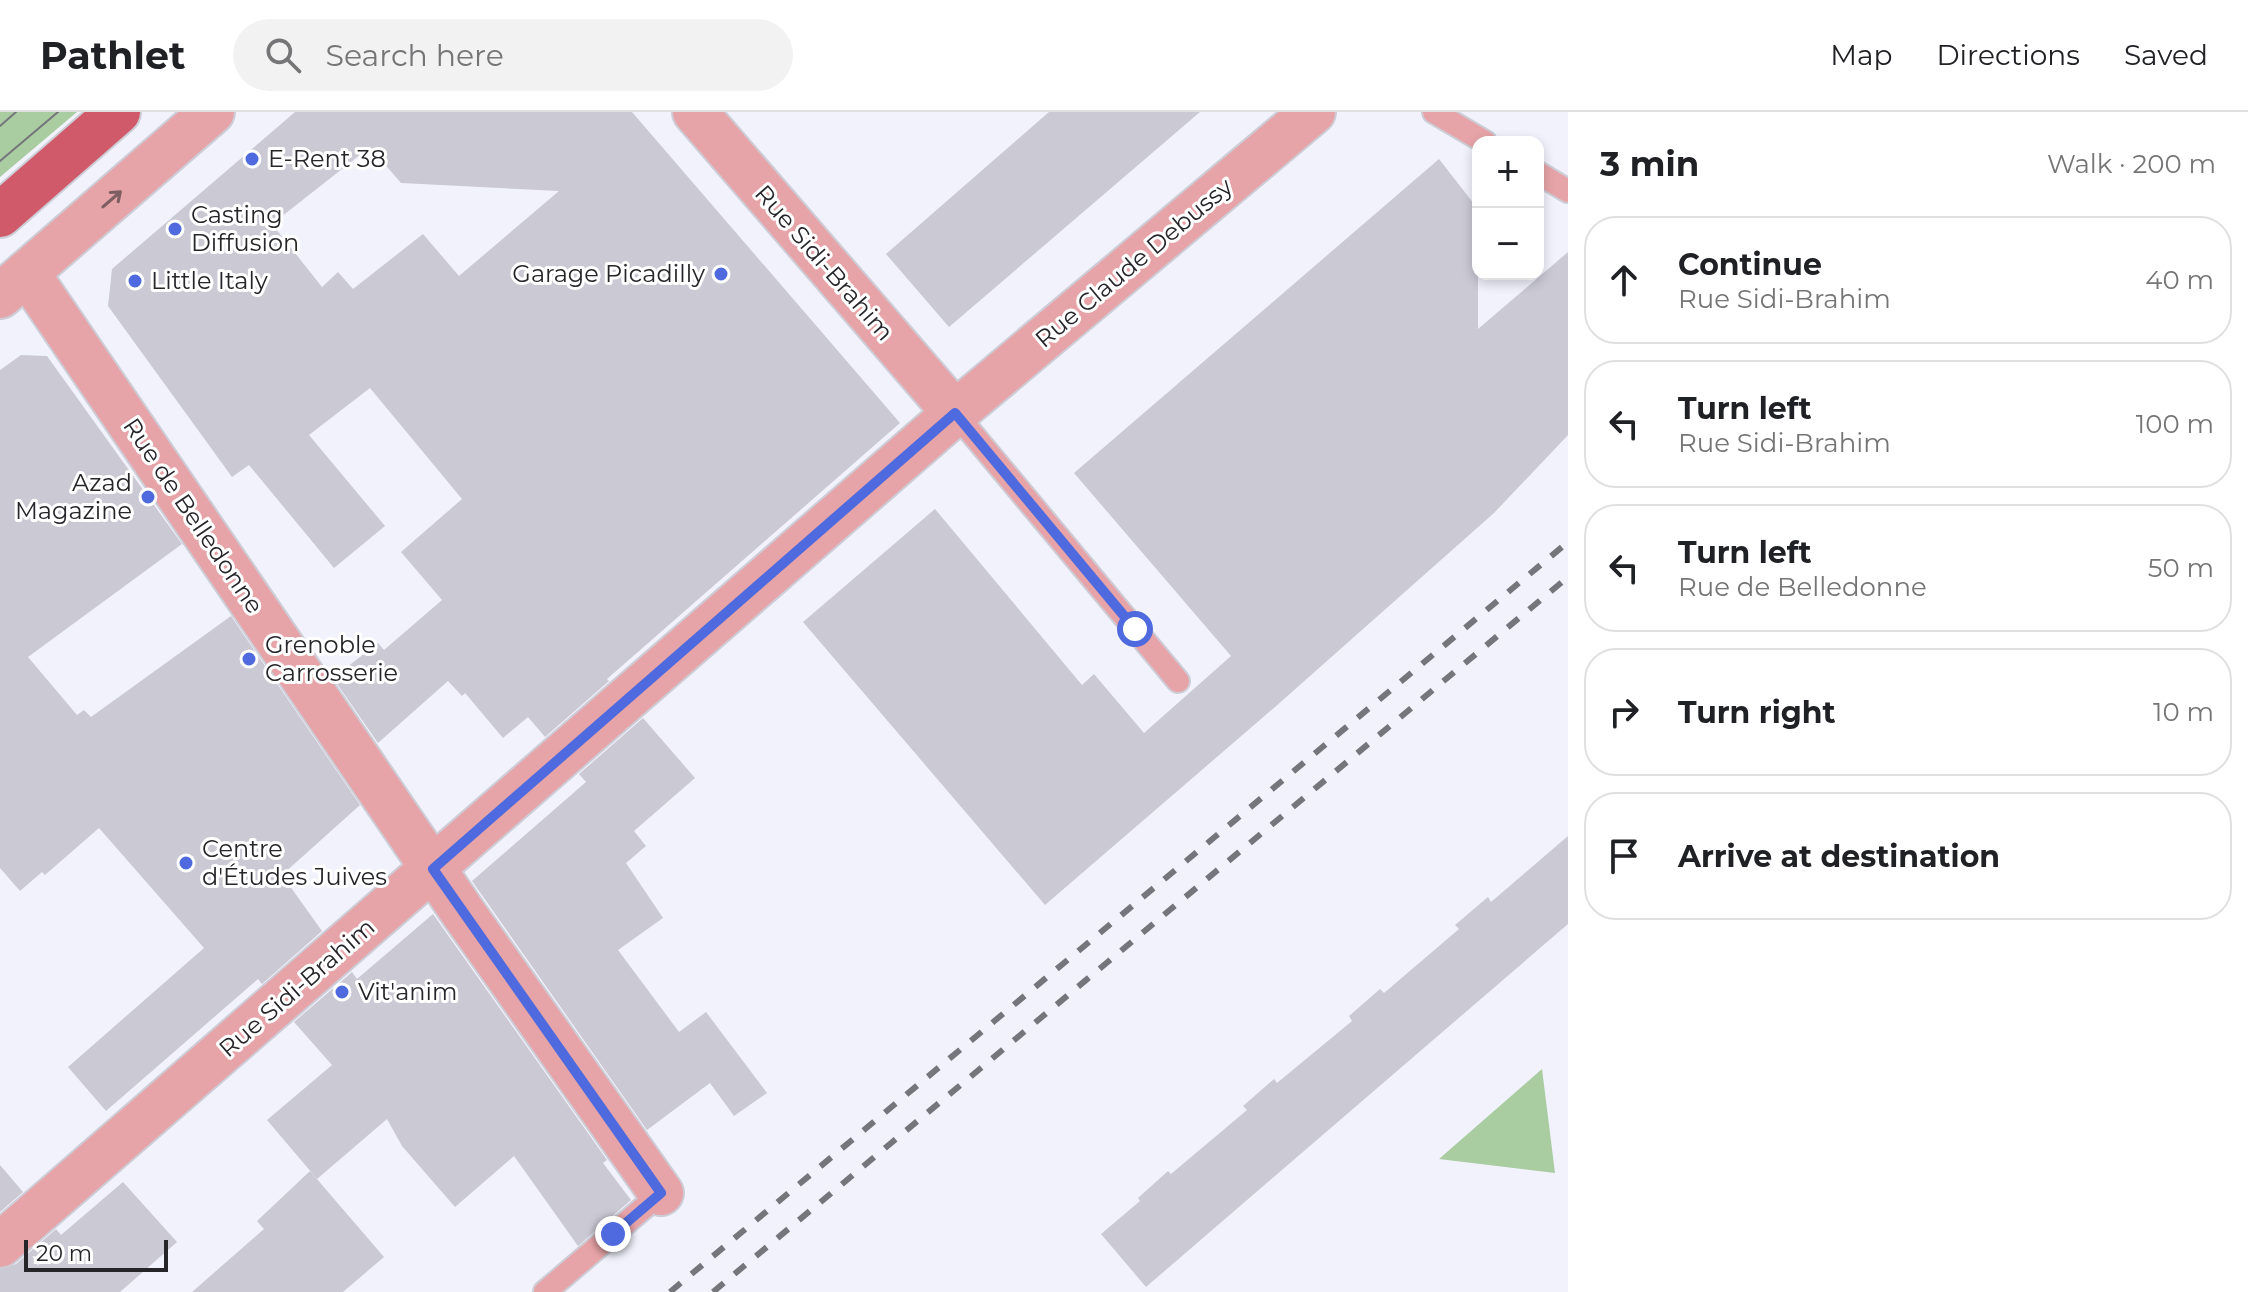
<!DOCTYPE html>
<html lang="en">
<head>
<meta charset="utf-8">
<style>
	body { margin:0; font-family:Montserrat,sans-serif; background:#f2f2f2; color:#202124 }
	.controls { position:absolute; right:24px; top:24px; display:grid; overflow:hidden; border-radius:16px; box-shadow:0 4px 12px #0003 }
	.controls button { width:72px; height:72px; display:grid; place-items:center; padding:0; border:0; border-bottom:2px solid #e0e0e0; background:#fff; color:#202124; font:40px sans-serif }
	.scale { position:absolute; left:24px; bottom:20px; width:144px; box-sizing:border-box; padding-left:8px; border:4px solid #26262a; border-top:0; font-size:22px; line-height:28px; white-space:nowrap; color:#26262a; -webkit-text-stroke:6px #fff; paint-order:stroke }
	.stop { position:absolute; width:24px; height:24px; margin:-18px; border:6px solid #4e6ade; border-radius:50%; background:#fff }
	.stop.end { background:#4e6ade; border-color:#fff; box-shadow:0 2px 8px #0008 }
	.list { margin:0; padding:0; list-style:none }
	h2 { display:flex; justify-content:space-between; align-items:center; height:104px; margin:0; padding:0 32px; font-size:34px }
	h2 small { font-size:26px; font-weight:400; color:#757577 }
	.list li { display:grid; grid-template-columns:52px 1fr auto; gap:24px; align-items:center; box-sizing:border-box; height:128px; margin:0 16px 16px; padding:0 16px; border:2px solid #e0e0e0; border-radius:32px }
	.list b { display:block; font-size:30px; white-space:nowrap }
	.list p { margin:0; font-size:26px; white-space:nowrap; color:#757577 }
	.list em { font-size:26px; font-style:normal; color:#757577 }
	.icon { flex:none; width:44px; height:44px; fill:none; stroke:currentColor; stroke-width:2; stroke-linecap:round; stroke-linejoin:round }
	.map { position:relative; flex:none; width:1568px; height:1180px; overflow:hidden }
	header { display:flex; align-items:center; gap:48px; box-sizing:border-box; height:112px; padding:0 40px; background:#fff; border-bottom:2px solid #e0e0e0 }
	header strong { font-size:38px }
	nav { display:flex; gap:44px; margin-inline-start:auto; font-size:28px }
	.search { width:560px; height:72px; background:#f2f2f2; display:flex; align-items:center; gap:20px; box-sizing:border-box; padding:0 28px; border-radius:44px; color:#757577; font-size:30px }
	main { display:flex }
	aside { flex:1; background:#fff }
	.map>svg:first-child { display:block }
	.green { fill:#a9cca0 }
	.building { fill:#cac9d4; fill-rule:evenodd }
	.lines { fill:none; stroke-linecap:round; stroke-linejoin:round }
	.service-casing { stroke:#cdcdd7; stroke-width:26 }
	.minor-casing { stroke:#cdcdd7; stroke-width:48 }
	.primary-casing { stroke:#cdcdd7; stroke-width:48 }
	.service { stroke:#e7a4a8; stroke-width:22 }
	.minor { stroke:#e7a4a8; stroke-width:44 }
	.primary { stroke:#d15a6a; stroke-width:44 }
	.tram { stroke:#75757c; stroke-width:2 }
	.rail { stroke:#75757c; stroke-width:6; stroke-dasharray:14 14; stroke-linecap:butt }
	.oneway { stroke:#7d5f63 }
	.route { stroke:#4e6ade; stroke-width:10 }
	.poi-dot { fill:#4e6ade; stroke:#fff; stroke-width:3 }
	.labels { text-anchor:middle; stroke-width:6; stroke-linejoin:round; paint-order:stroke }
	.poi-label { font-size:24px; fill:#26262a; stroke:#fff; text-anchor:start }
	.street-label { font-size:24px; fill:#26262a; stroke:#fff }
</style>
</head>
<body>
<header>
<strong>Pathlet</strong>
<div class="search"><svg class="icon" aria-label="search" viewBox="0 0 24 24"><circle cx="10" cy="10" r="6"/><path d="M15 15l6 6"/></svg>Search here</div>
<nav><a>Map</a><a>Directions</a><a>Saved</a></nav>
</header>
<main>
<div class="map">
<svg width="1568" height="1180" viewBox="0 0 1568 1180">
	<rect width="100%" height="100%" fill="#f2f2fd"/>
	<!-- green -->
	<g class="green">
		<path d="M 0,0 L 77,0 L 0,65 Z"/>
		<path d="M 1542,957 L 1555,1061 L 1439,1047 Z"/>
	</g>
	<!-- building -->
	<g class="building">
		<path d="M 295,0 L 632,0 L 900,311 L 607,567 L 609,569 L 545,625 L 528,605 L 503,626 L 465,581 L 462,584 L 448,569 L 378,631 L 333,566 L 378,531 L 384,538 L 442,488 L 401,440 L 462,387 L 370,276 L 309,323 L 385,414 L 334,456 L 249,353 L 232,365 L 108,194 L 112,157 ZM 370,35 L 401,71 L 559,79 L 459,164 L 423,122 L 353,177 L 338,160 L 322,175 L 272,112 Z"/>
		<path d="M 1049,0 L 1200,0 L 949,215 L 886,142 Z"/>
		<path d="M 1439,47 L 1478,97 L 1478,217 L 1568,140 L 1568,323 L 1494,401 L 1275,595 L 1045,793 L 803,510 L 935,397 L 1082,573 L 1094,562 L 1144,621 L 1231,544 L 1074,361 Z"/>
		<path d="M 21,243 L 47,244 L 182,432 L 28,545 L 77,603 L 84,598 L 91,605 L 231,504 L 360,693 L 282,763 L 322,819 L 262,872 L 258,867 L 106,999 L 68,955 L 204,836 L 99,716 L 45,763 L 42,760 L 20,779 L 0,756 L 0,258 Z"/>
		<path d="M 643,606 L 695,666 L 634,719 L 646,734 L 626,751 L 663,806 L 618,838 L 679,920 L 706,900 L 767,981 L 734,1004 L 710,971 L 647,1018 L 472,769 L 586,670 L 579,662 Z"/>
		<path d="M 1568,724 L 1568,812 L 1146,1175 L 1101,1122 L 1140,1089 L 1138,1086 L 1168,1059 L 1171,1062 L 1247,998 L 1243,994 L 1274,967 L 1277,971 L 1352,909 L 1349,904 L 1380,877 L 1384,881 L 1459,817 L 1455,813 L 1488,785 L 1491,790 Z"/>
		<path d="M 433,802 L 607,1048 L 603,1051 L 631,1088 L 578,1134 L 514,1044 L 455,1095 L 402,1034 L 387,1007 L 317,1067 L 267,1008 L 332,953 L 294,910 L 352,860 L 357,867 Z"/>
		<path d="M 0,1053 L 23,1080 L 0,1100 Z"/>
		<path d="M 310,1059 L 384,1145 L 343,1180 L 192,1180 L 264,1117 L 257,1109 Z"/>
		<path d="M 123,1070 L 177,1130 L 120,1180 L 0,1180 L 0,1157 L 16,1152 L 56,1117 L 61,1123 Z"/>
	</g>
	<g class="lines">
		<defs>
			<g id="service">
				<path d="M 1434,0 L 1485,30"/>
				<path d="M 1538,61 L 1568,79"/>
				<path d="M 955,301 L 1178,569"/>
				<path d="M 545,1180 L 661,1081"/>
			</g>
			<g id="minor">
				<path d="M 695,0 L 955,301"/>
				<path d="M 27,161 L 464,802 L 661,1081"/>
				<path d="M 0,184 L 212,0"/>
				<path d="M 0,1133 L 955,301 L 1313,0"/>
			</g>
			<path id="primary" d="M 0,103 L 118,0"/>
		</defs>
		<!-- service casing -->
		<use href="#service" class="service-casing"/>
		<!-- minor casing -->
		<use href="#minor" class="minor-casing"/>
		<!-- primary casing -->
		<use href="#primary" class="primary-casing"/>
		<!-- service -->
		<use href="#service" class="service"/>
		<!-- minor -->
		<use href="#minor" class="minor"/>
		<!-- primary -->
		<use href="#primary" class="primary"/>
		<!-- tram -->
		<g class="tram">
			<path d="M 0,14 L 16,0"/>
			<path d="M 0,49 L 58,0"/>
		</g>
		<!-- rail -->
		<g class="rail">
			<path d="M 670,1180 L 1568,430"/>
			<path d="M 713,1180 L 1568,465"/>
		</g>
	</g>
	<!-- one-way arrows -->
	<defs><path id="oneway-shaft" d="M-6 0H5M1.5-3L5.5 0L1.5 3" fill="none" stroke-width="1.6" stroke-linecap="round" stroke-linejoin="round" transform="scale(2)"/></defs>
	<use class="oneway" href="#oneway-shaft" transform="translate(112 87) rotate(-41)"/>
	<g class="lines">
		<!-- route -->
		<path class="route" d="M 613,1122 L 661,1081 L 433,757 L 955,301 L 1135,517"/>
	</g>
	<!-- markers -->
	<g class="poi-dot">
		<circle cx="252" cy="47" r="8"/>
		<circle cx="175" cy="117" r="8"/>
		<circle cx="721" cy="162" r="8"/>
		<circle cx="135" cy="169" r="8"/>
		<circle cx="148" cy="385" r="8"/>
		<circle cx="249" cy="547" r="8"/>
		<circle cx="186" cy="751" r="8"/>
		<circle cx="342" cy="880" r="8"/>
	</g>
	<g class="labels">
		<!-- poi labels -->
		<g class="poi-label">
			<text x="268" y="55">E-Rent 38</text>
			<text x="191" y="111">Casting<tspan x="191" dy="28">Diffusion</tspan></text>
			<text x="705" y="170" text-anchor="end">Garage Picadilly</text>
			<text x="151" y="177">Little Italy</text>
			<text x="132" y="379" text-anchor="end">Azad<tspan x="132" dy="28">Magazine</tspan></text>
			<text x="265" y="541">Grenoble<tspan x="265" dy="28">Carrosserie</tspan></text>
			<text x="202" y="745">Centre<tspan x="202" dy="28">d'Études Juives</tspan></text>
			<text x="358" y="888">Vit'anim</text>
		</g>
		<!-- street labels -->
		<g class="street-label">
			<text transform="translate(824 151) rotate(49)" y="8">Rue Sidi-Brahim</text>
			<text transform="translate(1134 151) rotate(-40)" y="8">Rue Claude Debussy</text>
			<text transform="translate(193 404) rotate(56)" y="8">Rue de Belledonne</text>
			<text transform="translate(297 876) rotate(-41)" y="8">Rue Sidi-Brahim</text>
		</g>
	</g>
</svg>
<div class="controls">
<button>+</button>
<button>−</button>
</div>
<div class="scale">20 m</div>
<div class="stop" style="left:1135px;top:517px"></div>
<div class="stop end" style="left:613px;top:1122px"></div>
</div>
<aside>
<h2>3 min<small>Walk · 200 m</small></h2>
<ul class="list">
<li><svg class="icon" aria-label="ahead" viewBox="0 0 24 24"><path d="M12 20V5M6 11l6-6 6 6"/></svg><div><b>Continue</b><p>Rue Sidi-Brahim</p></div><em>40 m</em></li>
<li><svg class="icon" aria-label="left" viewBox="0 0 24 24"><path d="M17 20v-9H6M10 6l-5 5 5 5"/></svg><div><b>Turn left</b><p>Rue Sidi-Brahim</p></div><em>100 m</em></li>
<li><svg class="icon" aria-label="left" viewBox="0 0 24 24"><path d="M17 20v-9H6M10 6l-5 5 5 5"/></svg><div><b>Turn left</b><p>Rue de Belledonne</p></div><em>50 m</em></li>
<li><svg class="icon" aria-label="right" viewBox="0 0 24 24"><path d="M7 20v-9h11M14 6l5 5-5 5"/></svg><div><b>Turn right</b></div><em>10 m</em></li>
<li><svg class="icon" aria-label="arrive" viewBox="0 0 24 24"><path d="M6 21V4h12l-3 4 3 4H6"/></svg><div><b>Arrive at destination</b></div></li>
</ul>
</aside>
</main>
</body>
</html>
